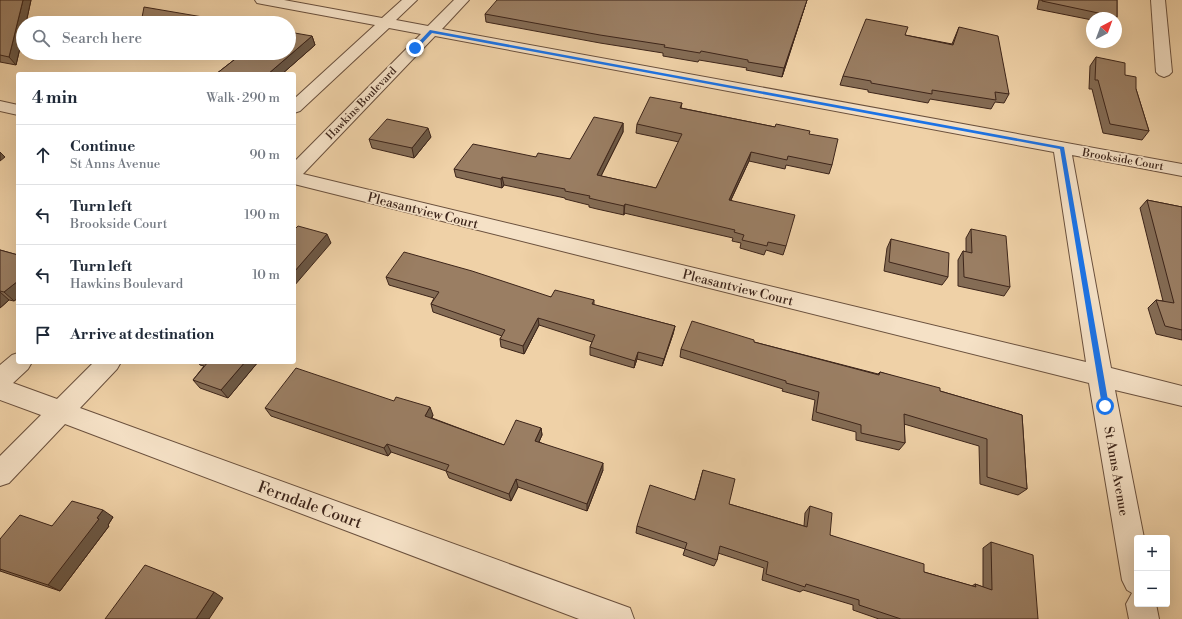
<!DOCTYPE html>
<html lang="en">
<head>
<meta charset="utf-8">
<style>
	body { margin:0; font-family:"Libre Bodoni",serif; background:#f6f6f7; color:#1f2937 }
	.controls { position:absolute; right:12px; bottom:12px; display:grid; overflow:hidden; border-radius:4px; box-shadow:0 4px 16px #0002 }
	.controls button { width:36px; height:36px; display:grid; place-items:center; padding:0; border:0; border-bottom:1px solid #e0e1e3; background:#fff; color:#1f2937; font:20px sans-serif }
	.compass { position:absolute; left:1086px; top:12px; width:36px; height:36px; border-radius:50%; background:#fff; box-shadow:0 4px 16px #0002; rotate:41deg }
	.stop { position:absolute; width:12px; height:12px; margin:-9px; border:3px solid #1a73e8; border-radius:50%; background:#fff }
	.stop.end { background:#1a73e8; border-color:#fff; box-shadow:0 1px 4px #0008 }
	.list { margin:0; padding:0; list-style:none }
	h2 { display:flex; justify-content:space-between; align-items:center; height:52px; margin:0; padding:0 16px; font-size:17px }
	h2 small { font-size:13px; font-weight:400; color:#747a83 }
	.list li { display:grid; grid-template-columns:26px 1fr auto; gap:12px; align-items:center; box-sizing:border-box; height:60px; padding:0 16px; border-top:1px solid #e0e1e3 }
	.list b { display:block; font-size:15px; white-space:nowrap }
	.list p { margin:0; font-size:13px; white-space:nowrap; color:#747a83 }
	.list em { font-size:13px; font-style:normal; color:#747a83 }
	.icon { flex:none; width:22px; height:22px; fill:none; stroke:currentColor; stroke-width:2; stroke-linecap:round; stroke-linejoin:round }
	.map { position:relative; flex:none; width:1182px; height:619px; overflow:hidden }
	.search { position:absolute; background:#fff; box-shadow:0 4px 16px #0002; left:16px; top:16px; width:280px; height:44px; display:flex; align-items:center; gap:10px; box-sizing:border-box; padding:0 14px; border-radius:22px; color:#747a83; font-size:15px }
	.panel { position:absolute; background:#fff; box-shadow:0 4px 16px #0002; left:16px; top:72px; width:280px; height:292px; border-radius:4px }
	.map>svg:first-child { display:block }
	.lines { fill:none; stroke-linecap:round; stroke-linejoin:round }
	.minor-casing { stroke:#6a503d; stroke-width:2 }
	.minor { fill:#f5e1c6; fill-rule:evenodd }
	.wall { fill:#846c55; stroke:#3d251a }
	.shaded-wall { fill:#6c5845; stroke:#3d251a }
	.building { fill:#9a7e63; stroke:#3d251a }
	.route { fill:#1a73e8 }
	.labels { text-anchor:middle; stroke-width:3.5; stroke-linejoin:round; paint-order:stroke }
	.far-street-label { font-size:11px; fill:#3d251a; stroke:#f5e1c6 }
	.street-label { font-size:13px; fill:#3d251a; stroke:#f5e1c6 }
	.near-street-label { font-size:16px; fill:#3d251a; stroke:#f5e1c6 }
</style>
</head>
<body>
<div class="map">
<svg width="1182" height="619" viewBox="0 0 1182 619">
	<rect width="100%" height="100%" fill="#efd1a7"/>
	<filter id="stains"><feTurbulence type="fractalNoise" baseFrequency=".005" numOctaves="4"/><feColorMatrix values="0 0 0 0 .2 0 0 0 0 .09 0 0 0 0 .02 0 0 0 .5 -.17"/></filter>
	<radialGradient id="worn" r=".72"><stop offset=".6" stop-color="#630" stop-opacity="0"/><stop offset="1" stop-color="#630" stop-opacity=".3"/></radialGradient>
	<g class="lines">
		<defs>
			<g id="minor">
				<path d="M 255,0 L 284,0 L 382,18 L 402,0 L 417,0 L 396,20 L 428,26 L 454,0 L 469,0 L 442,29 L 1182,164 L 1182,176 L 1072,155 L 1111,368 L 1182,386 L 1182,406 L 1115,390 L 1144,538 L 1137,538 L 1137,604 L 1156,604 L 1159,619 L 1129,619 L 1126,604 L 1132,593 L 1127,590 L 1122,580 L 1089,383 L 294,184 L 294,162 L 421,34 L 389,28 L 300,111 L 294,113 L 294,99 L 375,25 L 262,4 L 257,3 ZM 435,36 L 1054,152 L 1086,362 L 303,174 Z"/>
				<path d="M 1151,0 L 1165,0 L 1172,72 L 1169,75 L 1164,77 L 1159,75 L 1156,72 Z"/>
				<path d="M 0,101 L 18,105 L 18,115 L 0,111 Z"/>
				<path d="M 18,353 L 18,362 L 32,362 L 28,369 L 13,383 L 57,399 L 94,362 L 121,362 L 117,369 L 80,408 L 630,608 L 634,619 L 579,619 L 65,424 L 9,483 L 0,486 L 0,456 L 41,415 L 0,400 L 0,365 L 12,355 Z"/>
			</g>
		</defs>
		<!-- minor casing -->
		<use href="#minor" class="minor-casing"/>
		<!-- minor -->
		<use href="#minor" class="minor"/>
	</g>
	<!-- wall -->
	<g class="wall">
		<path d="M 0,0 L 31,0 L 26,23 L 23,23 L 23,35 L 16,65 L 0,62 Z"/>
		<path d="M 1039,0 L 1117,0 L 1117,17 L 1116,19 L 1116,18 L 1092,18 L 1092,20 L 1037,9 Z"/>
		<path d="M 805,6 L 782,77 L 746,70 L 747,68 L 699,60 L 698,62 L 663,56 L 663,53 L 600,43 L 486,22 L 485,14 Z"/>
		<path d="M 959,27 L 1009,94 L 1004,103 L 995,102 L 991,109 L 930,99 L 928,103 L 868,92 L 868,90 L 840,85 L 843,76 L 905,35 L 952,44 Z"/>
		<path d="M 312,36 L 315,45 L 282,74 L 216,74 L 239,56 L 225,53 L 289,53 Z"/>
		<path d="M 1096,57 L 1125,75 L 1136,89 L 1149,131 L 1142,140 L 1103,133 L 1092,89 L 1089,89 L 1090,66 Z"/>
		<path d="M 682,103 L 681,108 L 775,127 L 809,134 L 832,165 L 829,174 L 786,165 L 785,169 L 749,161 L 731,200 L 786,246 L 783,255 L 766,250 L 764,255 L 740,248 L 741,243 L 732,241 L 733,238 L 624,213 L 624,215 L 597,209 L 589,207 L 589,205 L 565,199 L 565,198 L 504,185 L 502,188 L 456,177 L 454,169 L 536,157 L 570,159 L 623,123 L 623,132 L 601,176 L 656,188 L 679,142 L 636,133 L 637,124 Z"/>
		<path d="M 431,137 L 414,158 L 372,148 L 369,139 Z"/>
		<path d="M 1147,200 L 1182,207 L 1182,340 L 1156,334 L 1148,308 L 1156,300 L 1163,301 L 1140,208 Z"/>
		<path d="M 971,229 L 1010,287 L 1004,296 L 958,286 L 958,260 L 963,251 L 966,252 L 966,238 Z"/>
		<path d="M 891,239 L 948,277 L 942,285 L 884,271 L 887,248 Z"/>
		<path d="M 0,250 L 18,255 L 18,298 L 14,301 L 9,300 L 0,308 Z"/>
		<path d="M 386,277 L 551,297 L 594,300 L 594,305 L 675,326 L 673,334 L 662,366 L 637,359 L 634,368 L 590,355 L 590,347 L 592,342 L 539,325 L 524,354 L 501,347 L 500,339 L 502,336 L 433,312 L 431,304 L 434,298 L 389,285 Z"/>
		<path d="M 754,342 L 878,374 L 880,372 L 940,391 L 1022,415 L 1027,489 L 1018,495 L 980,484 L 979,446 L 904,424 L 905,443 L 899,450 L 856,440 L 856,432 L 812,420 L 815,400 L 782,391 L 783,389 L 680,357 L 681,349 Z"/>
		<path d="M 198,362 L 258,362 L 228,398 L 200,388 L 193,380 L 204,366 L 200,365 Z"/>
		<path d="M 265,408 L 433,415 L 432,418 L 504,445 L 541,428 L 542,435 L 539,442 L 603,470 L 587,511 L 518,487 L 511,501 L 449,478 L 446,471 L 391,452 L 388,456 L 271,416 Z"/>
		<path d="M 703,470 L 729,504 L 804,526 L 805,513 L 810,506 L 830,535 L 924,572 L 972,586 L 975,584 L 983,587 L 983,548 L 991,542 L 1038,619 L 879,619 L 853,610 L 853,605 L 803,590 L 800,592 L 762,580 L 764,568 L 718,553 L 717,560 L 714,566 L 683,555 L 685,549 L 636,533 L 637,526 L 695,499 Z"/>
		<path d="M 113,517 L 108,525 L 109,526 L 60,591 L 0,571 L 0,539 L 52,526 Z"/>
	</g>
	<!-- shaded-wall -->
	<g class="shaded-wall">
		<path d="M 23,0 L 31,0 L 26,23 L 23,23 L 23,35 L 16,65 L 9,57 Z"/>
		<path d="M 807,0 L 805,6 L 782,77 L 784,68 Z"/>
		<path d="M 312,36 L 315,45 L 282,74 L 268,74 Z"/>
		<path d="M 623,123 L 623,132 L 597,184 L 597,175 Z"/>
		<path d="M 428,128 L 431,137 L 414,158 L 412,148 Z"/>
		<path d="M 0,152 L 5,157 L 0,161 Z"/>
		<path d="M 751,152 L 749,161 L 727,208 L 729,200 Z"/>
		<path d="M 502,177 L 504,185 L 502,188 L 501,179 Z"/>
		<path d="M 625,204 L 624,213 L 624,215 L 624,206 Z"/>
		<path d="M 327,234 L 331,243 L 294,286 L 294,272 Z"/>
		<path d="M 18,281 L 18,298 L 14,301 L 4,292 Z"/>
		<path d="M 0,292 L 9,300 L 0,308 Z"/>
		<path d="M 538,318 L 539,325 L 524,354 L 523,346 Z"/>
		<path d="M 675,326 L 673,334 L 662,366 L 664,359 Z"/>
		<path d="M 638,352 L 637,359 L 634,368 L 635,361 Z"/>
		<path d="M 245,362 L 258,362 L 228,398 L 221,390 Z"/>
		<path d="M 430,407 L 433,415 L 428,424 L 425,416 Z"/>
		<path d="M 541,428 L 542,435 L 536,448 L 535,441 Z"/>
		<path d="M 387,444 L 391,452 L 388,456 L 384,448 Z"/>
		<path d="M 603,463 L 603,470 L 587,511 L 587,504 Z"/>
		<path d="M 516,479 L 518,487 L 511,501 L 509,494 Z"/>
		<path d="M 103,510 L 113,517 L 108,525 L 109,526 L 60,591 L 48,585 Z"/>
		<path d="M 214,592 L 223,598 L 209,619 L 196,619 Z"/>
	</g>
	<!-- building -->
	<g class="building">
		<path d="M 0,0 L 23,0 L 9,57 L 0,55 Z"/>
		<path d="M 497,0 L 807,0 L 784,68 L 748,62 L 748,60 L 701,51 L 700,53 L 664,47 L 665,45 L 600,35 L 485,14 Z"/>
		<path d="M 1042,0 L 1117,0 L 1117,17 L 1042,1 Z"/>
		<path d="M 144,7 L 238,23 L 141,23 Z"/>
		<path d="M 866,19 L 908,27 L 905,35 L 953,45 L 959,27 L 998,36 L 1009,94 L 995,92 L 996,100 L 932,90 L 932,94 L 871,83 L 871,81 L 843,76 Z"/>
		<path d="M 289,32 L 312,36 L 268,74 L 216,74 L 243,53 L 289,53 Z"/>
		<path d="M 1096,57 L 1125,63 L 1125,75 L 1136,77 L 1136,89 L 1149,131 L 1110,124 L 1098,80 L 1095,80 Z"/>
		<path d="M 650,97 L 682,103 L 680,108 L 775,127 L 776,124 L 810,131 L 809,134 L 838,139 L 832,165 L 788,156 L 787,160 L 751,152 L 729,200 L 795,215 L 786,246 L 768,242 L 767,246 L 742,240 L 744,235 L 734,232 L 735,230 L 625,204 L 624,206 L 597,200 L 589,198 L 590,196 L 565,191 L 565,189 L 502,177 L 501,179 L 454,169 L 473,144 L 536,157 L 538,153 L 570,159 L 594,117 L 623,123 L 597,175 L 656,188 L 682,134 L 637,124 Z"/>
		<path d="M 387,119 L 428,128 L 412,148 L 369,139 Z"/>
		<path d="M 1147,200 L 1182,207 L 1182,330 L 1165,326 L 1156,300 L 1174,303 Z"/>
		<path d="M 298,226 L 327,234 L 294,272 L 294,230 Z"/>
		<path d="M 971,229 L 1006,236 L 1010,287 L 964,277 L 963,251 L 972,253 Z"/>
		<path d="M 891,239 L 949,253 L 948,277 L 889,262 Z"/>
		<path d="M 0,250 L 18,255 L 18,281 L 4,292 L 0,291 Z"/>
		<path d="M 404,252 L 472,271 L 551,297 L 555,290 L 594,300 L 592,304 L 675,326 L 664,359 L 638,352 L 635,361 L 590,347 L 595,335 L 538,318 L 523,346 L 500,339 L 505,330 L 431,304 L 439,292 L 386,277 Z"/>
		<path d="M 692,321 L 754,340 L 754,342 L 879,375 L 880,372 L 940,388 L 940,391 L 1022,415 L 1027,489 L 987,477 L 987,439 L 904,414 L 905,443 L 861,433 L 861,425 L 816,412 L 819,392 L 786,383 L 786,381 L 681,349 Z"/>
		<path d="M 208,362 L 245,362 L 221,390 L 193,380 Z"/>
		<path d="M 296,368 L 394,401 L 396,397 L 430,407 L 425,416 L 504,445 L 516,420 L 541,428 L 535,441 L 603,463 L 587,504 L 516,479 L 509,494 L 446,471 L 449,465 L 387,444 L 384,448 L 265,408 Z"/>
		<path d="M 703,470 L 735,479 L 729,504 L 807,527 L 810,506 L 832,513 L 830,535 L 924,564 L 924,572 L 976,587 L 975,584 L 992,590 L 991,542 L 1033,555 L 1038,619 L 901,619 L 859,605 L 859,600 L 806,584 L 805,587 L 766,574 L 768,562 L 720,546 L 717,560 L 685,549 L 687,543 L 637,526 L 650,485 L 695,500 Z"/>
		<path d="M 72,501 L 103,510 L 97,518 L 99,519 L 48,585 L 0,569 L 0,539 L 20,515 L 52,526 Z"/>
		<path d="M 145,565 L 214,592 L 196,619 L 105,619 Z"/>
	</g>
	<!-- route -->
	<path class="route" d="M 430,30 L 1064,147 L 1109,406 L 1108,409 L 1105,410 L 1102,406 L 1060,149 L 432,33 L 417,49 L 414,49 L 414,47 Z"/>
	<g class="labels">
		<!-- far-street labels -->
		<g class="far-street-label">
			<text transform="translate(361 103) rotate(-46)" y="4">Hawkins Boulevard</text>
			<text transform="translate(1123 159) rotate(10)" y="4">Brookside Court</text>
		</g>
		<!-- street labels -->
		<g class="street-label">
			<text transform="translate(423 210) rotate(14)" y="5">Pleasantview Court</text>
			<text transform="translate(738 287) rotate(14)" y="5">Pleasantview Court</text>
			<text transform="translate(1117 471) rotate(80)" y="5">St Anns Avenue</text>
		</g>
		<!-- near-street labels -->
		<g class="near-street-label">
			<text transform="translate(310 504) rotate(20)" y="6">Ferndale Court</text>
		</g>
	</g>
	<rect width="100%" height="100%" filter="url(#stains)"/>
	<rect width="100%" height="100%" fill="url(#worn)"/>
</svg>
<div class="controls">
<button>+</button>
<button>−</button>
</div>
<svg class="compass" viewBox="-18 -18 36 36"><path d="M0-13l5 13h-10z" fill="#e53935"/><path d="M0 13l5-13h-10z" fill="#747a83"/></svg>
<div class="stop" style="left:1105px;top:406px"></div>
<div class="stop end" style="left:415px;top:48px"></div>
<div class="search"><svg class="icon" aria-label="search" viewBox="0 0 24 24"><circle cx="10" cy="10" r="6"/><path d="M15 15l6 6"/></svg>Search here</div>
<section class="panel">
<h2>4 min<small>Walk · 290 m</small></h2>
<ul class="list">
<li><svg class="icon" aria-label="ahead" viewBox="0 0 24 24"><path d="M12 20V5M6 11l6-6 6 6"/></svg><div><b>Continue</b><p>St Anns Avenue</p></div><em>90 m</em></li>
<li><svg class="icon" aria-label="left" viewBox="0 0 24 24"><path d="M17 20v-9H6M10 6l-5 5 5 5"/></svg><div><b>Turn left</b><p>Brookside Court</p></div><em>190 m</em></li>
<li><svg class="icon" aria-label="left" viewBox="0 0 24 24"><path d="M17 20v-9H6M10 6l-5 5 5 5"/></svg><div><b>Turn left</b><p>Hawkins Boulevard</p></div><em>10 m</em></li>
<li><svg class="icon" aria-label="arrive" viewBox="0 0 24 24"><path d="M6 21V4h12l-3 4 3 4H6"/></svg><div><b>Arrive at destination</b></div></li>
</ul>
</section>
</div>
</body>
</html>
